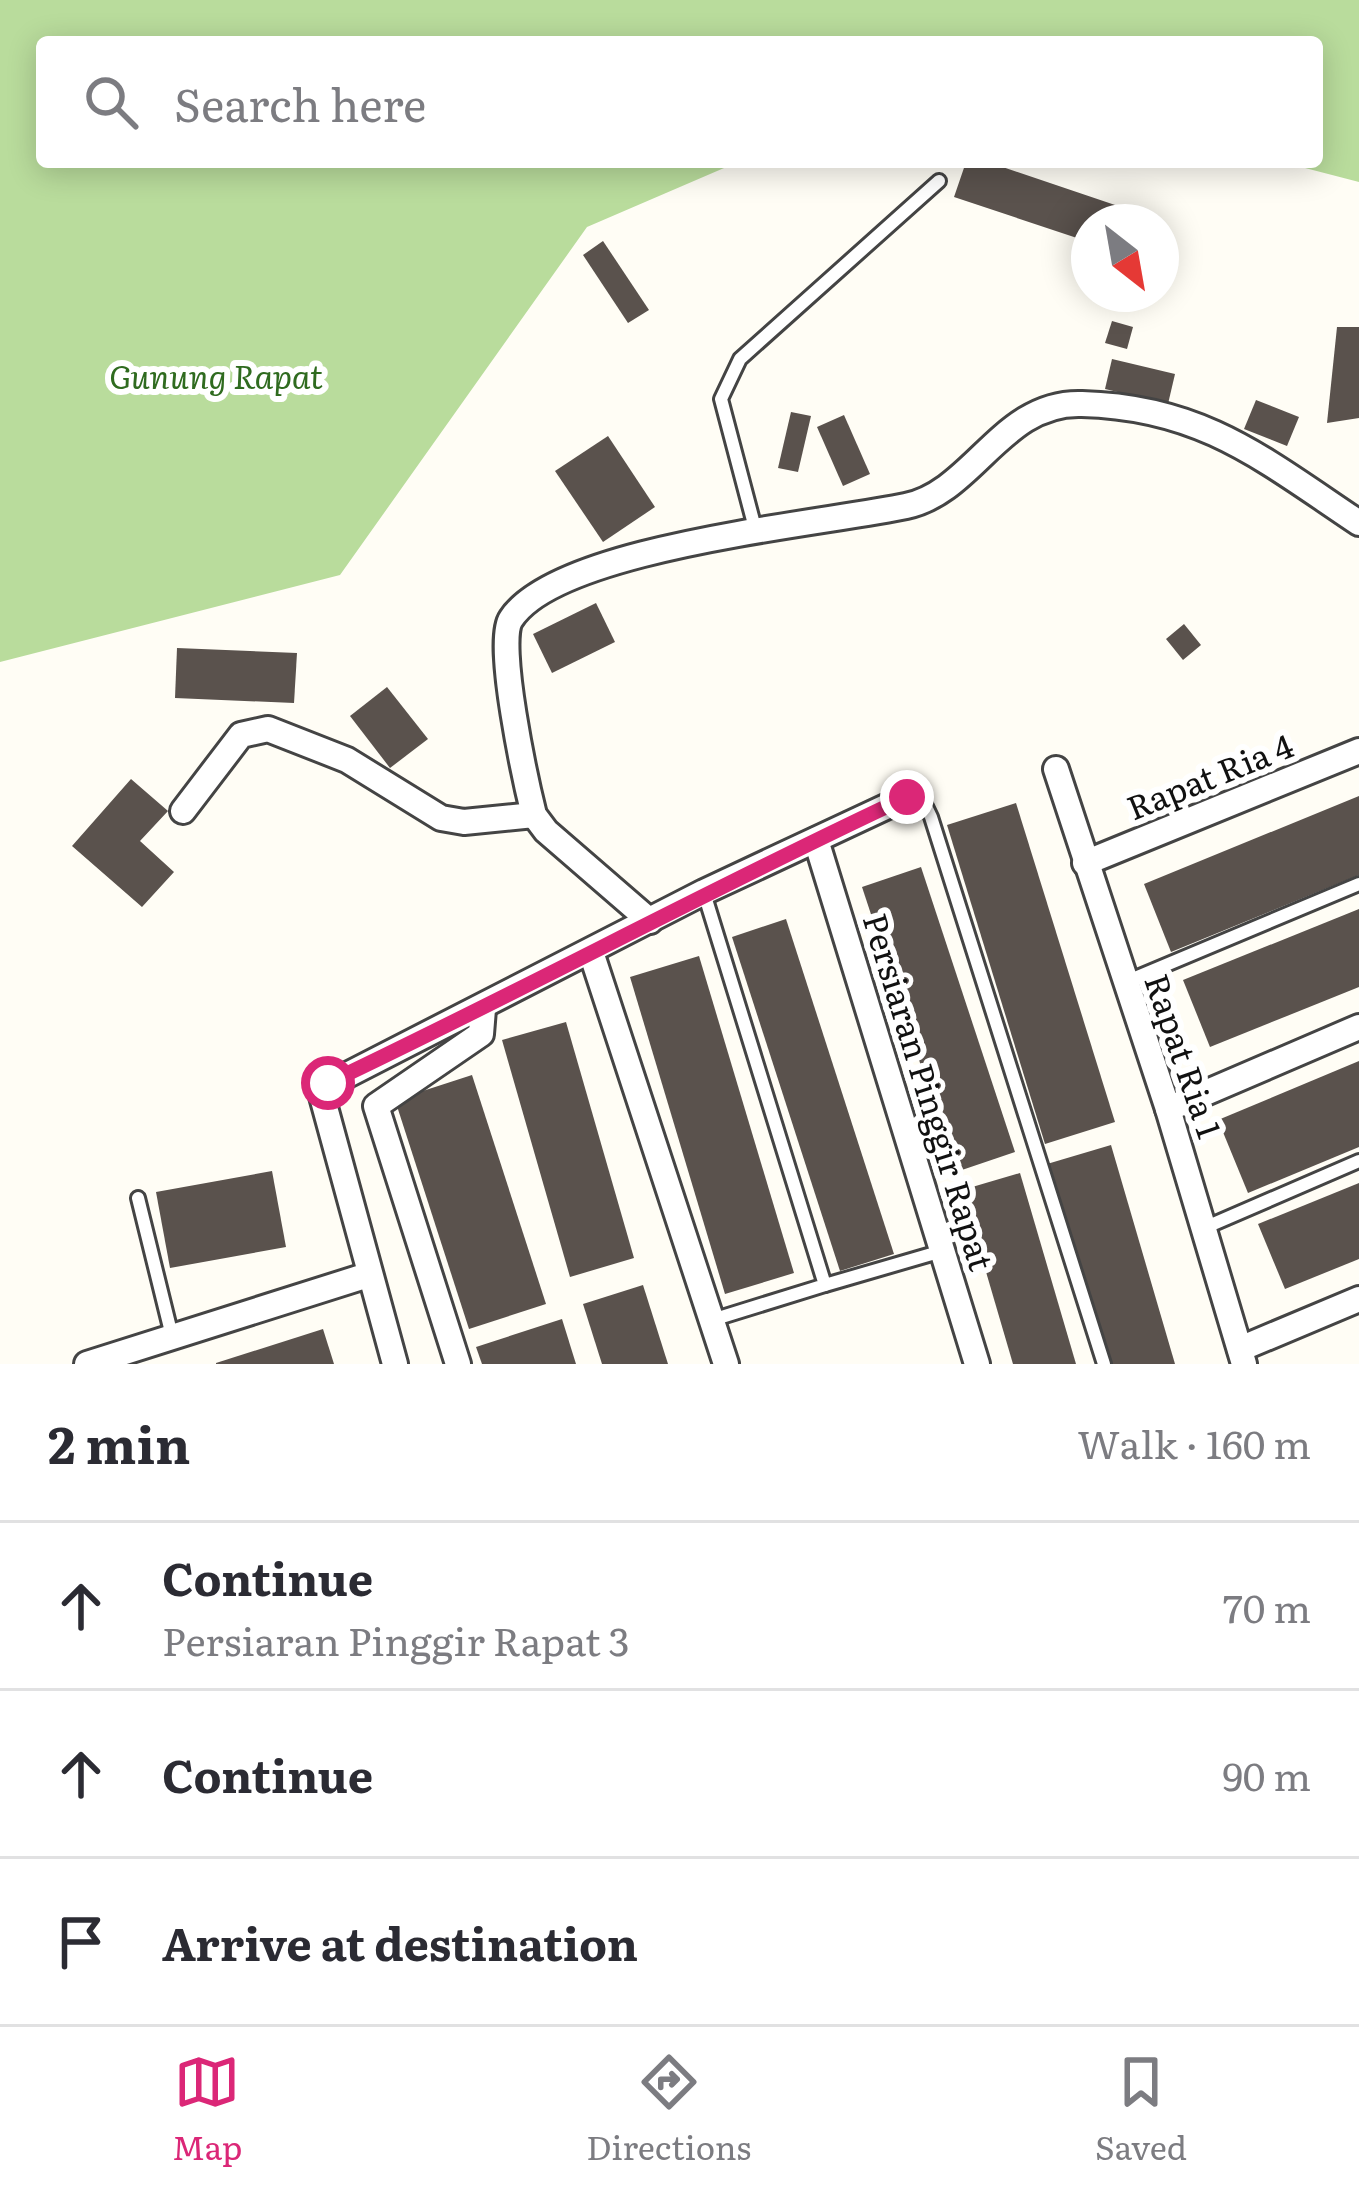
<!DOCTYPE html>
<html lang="en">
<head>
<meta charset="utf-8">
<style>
	body { margin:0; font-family:Literata,serif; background:#f2f2f3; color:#2b2b33 }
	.compass { position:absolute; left:1071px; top:204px; width:108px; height:108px; border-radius:50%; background:#fff; box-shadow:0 6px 30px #0003; rotate:149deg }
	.stop { position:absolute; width:36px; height:36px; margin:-27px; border:9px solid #db2777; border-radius:50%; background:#fff }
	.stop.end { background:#db2777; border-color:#fff; box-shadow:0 3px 12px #0008 }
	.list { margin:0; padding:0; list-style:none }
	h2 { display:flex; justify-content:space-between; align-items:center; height:156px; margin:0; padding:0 48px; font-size:51px }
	h2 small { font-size:39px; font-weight:400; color:#7c7c81 }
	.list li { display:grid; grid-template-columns:78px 1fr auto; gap:36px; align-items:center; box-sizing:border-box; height:168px; padding:0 48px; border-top:3px solid #e1e1e2 }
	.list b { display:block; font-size:45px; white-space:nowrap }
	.list p { margin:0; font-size:39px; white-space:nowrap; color:#7c7c81 }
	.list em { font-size:39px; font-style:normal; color:#7c7c81 }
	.icon { flex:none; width:66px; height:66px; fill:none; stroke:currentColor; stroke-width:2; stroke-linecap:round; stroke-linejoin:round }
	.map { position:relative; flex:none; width:1359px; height:1364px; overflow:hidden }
	.search { position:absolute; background:#fff; box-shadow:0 6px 30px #0003; left:36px; right:36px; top:36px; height:132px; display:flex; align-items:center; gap:30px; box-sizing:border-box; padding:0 42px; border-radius:12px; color:#7c7c81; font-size:45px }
	.sheet { height:660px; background:#fff }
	nav { display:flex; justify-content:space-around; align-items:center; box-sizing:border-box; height:168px; border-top:3px solid #e1e1e2; background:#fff; font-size:33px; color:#7c7c81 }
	nav a { display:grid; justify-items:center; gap:6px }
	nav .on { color:#db2777 }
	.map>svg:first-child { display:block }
	.forest { fill:#b9dc9c }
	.building { fill:#5a524d }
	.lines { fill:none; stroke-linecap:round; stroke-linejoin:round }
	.service-casing { stroke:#444; stroke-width:18 }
	.minor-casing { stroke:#444; stroke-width:30 }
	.service { stroke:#fff; stroke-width:12 }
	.minor { stroke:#fff; stroke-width:24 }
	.route { stroke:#db2777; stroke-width:15 }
	.labels { text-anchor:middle; stroke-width:12; stroke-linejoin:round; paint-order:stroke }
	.park-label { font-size:33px; font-style:italic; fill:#2f6b1f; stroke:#fff }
	.street-label { font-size:33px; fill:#111; stroke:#fff }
</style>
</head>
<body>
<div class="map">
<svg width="1359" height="1364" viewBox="0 0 1359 1364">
	<rect width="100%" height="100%" fill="#fffdf5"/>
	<!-- forest -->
	<path class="forest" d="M 0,0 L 1359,0 L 1359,182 L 1282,162 L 1317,162 L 1317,42 L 42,42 L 42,162 L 738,162 L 587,227 L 340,575 L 0,662 Z"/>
	<!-- building -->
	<g class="building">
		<path d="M 966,162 L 988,162 L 1118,206 L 1113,222 L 1089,222 L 1089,242 L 954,197 Z"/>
		<path d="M 603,241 L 649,310 L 628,323 L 583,255 Z"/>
		<path d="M 1112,321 L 1133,327 L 1127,349 L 1105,343 Z"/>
		<path d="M 1337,327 L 1359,327 L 1359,418 L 1327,423 Z"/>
		<path d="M 1112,359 L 1175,374 L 1168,404 L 1105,389 Z"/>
		<path d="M 1256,400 L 1299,417 L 1287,446 L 1244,429 Z"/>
		<path d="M 791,412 L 811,416 L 798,472 L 778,468 Z"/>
		<path d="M 844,415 L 870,474 L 843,486 L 817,427 Z"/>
		<path d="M 608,436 L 655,507 L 603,542 L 555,471 Z"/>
		<path d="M 596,603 L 615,642 L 552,673 L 533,634 Z"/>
		<path d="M 1184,624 L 1201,645 L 1183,660 L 1166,639 Z"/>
		<path d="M 177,648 L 297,653 L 294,703 L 175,698 Z"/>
		<path d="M 387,687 L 428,739 L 390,768 L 350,716 Z"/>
		<path d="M 131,779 L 168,811 L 140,841 L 174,872 L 142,907 L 72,846 Z"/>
		<path d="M 1359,796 L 1359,875 L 1171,952 L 1144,884 Z"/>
		<path d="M 1016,803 L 1115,1122 L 1045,1144 L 947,825 Z"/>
		<path d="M 921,867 L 1015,1152 L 956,1172 L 862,887 Z"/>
		<path d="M 1359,909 L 1359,987 L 1210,1047 L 1183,980 Z"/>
		<path d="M 786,919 L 894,1254 L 840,1271 L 732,937 Z"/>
		<path d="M 699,956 L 794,1273 L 725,1294 L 630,977 Z"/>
		<path d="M 566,1022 L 634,1258 L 570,1277 L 502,1040 Z"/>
		<path d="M 1359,1061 L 1359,1147 L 1248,1193 L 1218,1120 Z"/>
		<path d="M 472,1075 L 546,1304 L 469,1329 L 395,1100 Z"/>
		<path d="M 1111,1145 L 1175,1364 L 1106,1364 L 1047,1164 Z"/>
		<path d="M 272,1171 L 286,1247 L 170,1268 L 156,1192 Z"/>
		<path d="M 1020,1173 L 1076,1364 L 1013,1364 L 962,1190 Z"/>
		<path d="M 1359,1183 L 1359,1259 L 1285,1289 L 1258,1224 Z"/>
		<path d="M 643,1285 L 668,1364 L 602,1364 L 583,1304 Z"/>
		<path d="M 562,1319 L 576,1364 L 482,1364 L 476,1347 Z"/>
		<path d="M 323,1329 L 334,1364 L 216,1364 L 216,1363 Z"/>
	</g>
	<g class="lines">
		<defs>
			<g id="service">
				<path d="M 755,528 L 721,399 L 740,359 L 939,181"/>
				<path d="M 907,797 L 921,796 L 931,817 L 1104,1364"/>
				<path d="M 704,893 L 825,1285 L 712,1320"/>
				<path d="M 1123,983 L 1359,884"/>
				<path d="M 138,1198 L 172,1336"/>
				<path d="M 1204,1228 L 1359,1161"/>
				<path d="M 825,1285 L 942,1251"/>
			</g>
			<g id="minor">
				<path d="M 1056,769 L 1168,1109 L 1244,1364"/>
				<path d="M 183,811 L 241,735 L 268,729 L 347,760 L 441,818 L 464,822 L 534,815"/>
				<path d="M 816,840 L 977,1364"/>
				<path d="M 1085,863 L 1359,751"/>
				<path d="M 650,921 L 546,831 L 534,815 C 526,783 495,642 511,619 C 558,547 822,524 906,506 C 974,492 1002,401 1082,404 C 1202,407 1263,459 1359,523"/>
				<path d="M 591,952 L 726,1364"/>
				<path d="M 1168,1109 L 1359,1027"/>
				<path d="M 1240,1349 L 1359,1299"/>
				<path d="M 87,1364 L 368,1275"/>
				<path d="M 395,1364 L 320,1089 L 704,892 L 907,797"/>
				<path d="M 458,1364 L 376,1106 L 481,1034 L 483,1009"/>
			</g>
		</defs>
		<!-- service casing -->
		<use href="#service" class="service-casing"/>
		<!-- minor casing -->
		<use href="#minor" class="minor-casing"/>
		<!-- service -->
		<use href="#service" class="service"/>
		<!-- minor -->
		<use href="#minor" class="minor"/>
	</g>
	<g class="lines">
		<!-- route -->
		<path class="route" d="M 328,1083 C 522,991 712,888 907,797"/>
	</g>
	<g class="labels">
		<!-- park labels -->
		<g class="park-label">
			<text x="216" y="389">Gunung Rapat</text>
		</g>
		<!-- street labels -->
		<g class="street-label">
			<text transform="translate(1210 777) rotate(-22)" y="12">Rapat Ria 4</text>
			<text transform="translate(1183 1056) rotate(71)" y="12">Rapat Ria 1</text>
			<text transform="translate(928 1092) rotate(73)" y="12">Persiaran Pinggir Rapat</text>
		</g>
	</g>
</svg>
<svg class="compass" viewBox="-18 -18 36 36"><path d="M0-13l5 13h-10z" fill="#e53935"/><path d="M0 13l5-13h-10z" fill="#7c7c81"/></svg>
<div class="stop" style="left:328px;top:1083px"></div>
<div class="stop end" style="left:907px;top:797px"></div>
<div class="search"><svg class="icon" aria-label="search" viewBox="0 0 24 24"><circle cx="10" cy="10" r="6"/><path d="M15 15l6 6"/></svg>Search here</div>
</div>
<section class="sheet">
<h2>2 min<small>Walk · 160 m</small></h2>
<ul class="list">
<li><svg class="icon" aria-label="ahead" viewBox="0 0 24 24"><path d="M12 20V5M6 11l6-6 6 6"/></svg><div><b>Continue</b><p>Persiaran Pinggir Rapat 3</p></div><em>70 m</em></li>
<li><svg class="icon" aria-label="ahead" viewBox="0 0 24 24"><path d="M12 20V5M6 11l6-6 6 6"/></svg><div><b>Continue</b></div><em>90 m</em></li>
<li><svg class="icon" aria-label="arrive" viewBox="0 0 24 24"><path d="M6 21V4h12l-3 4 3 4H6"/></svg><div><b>Arrive at destination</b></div></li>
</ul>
</section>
<nav>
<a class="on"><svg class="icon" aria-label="map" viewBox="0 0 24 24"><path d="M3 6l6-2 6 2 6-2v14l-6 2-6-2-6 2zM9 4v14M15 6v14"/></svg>Map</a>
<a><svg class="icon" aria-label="directions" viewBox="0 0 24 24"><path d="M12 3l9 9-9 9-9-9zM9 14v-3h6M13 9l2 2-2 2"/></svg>Directions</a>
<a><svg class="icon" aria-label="saved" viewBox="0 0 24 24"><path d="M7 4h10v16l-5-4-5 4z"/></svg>Saved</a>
</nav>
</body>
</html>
